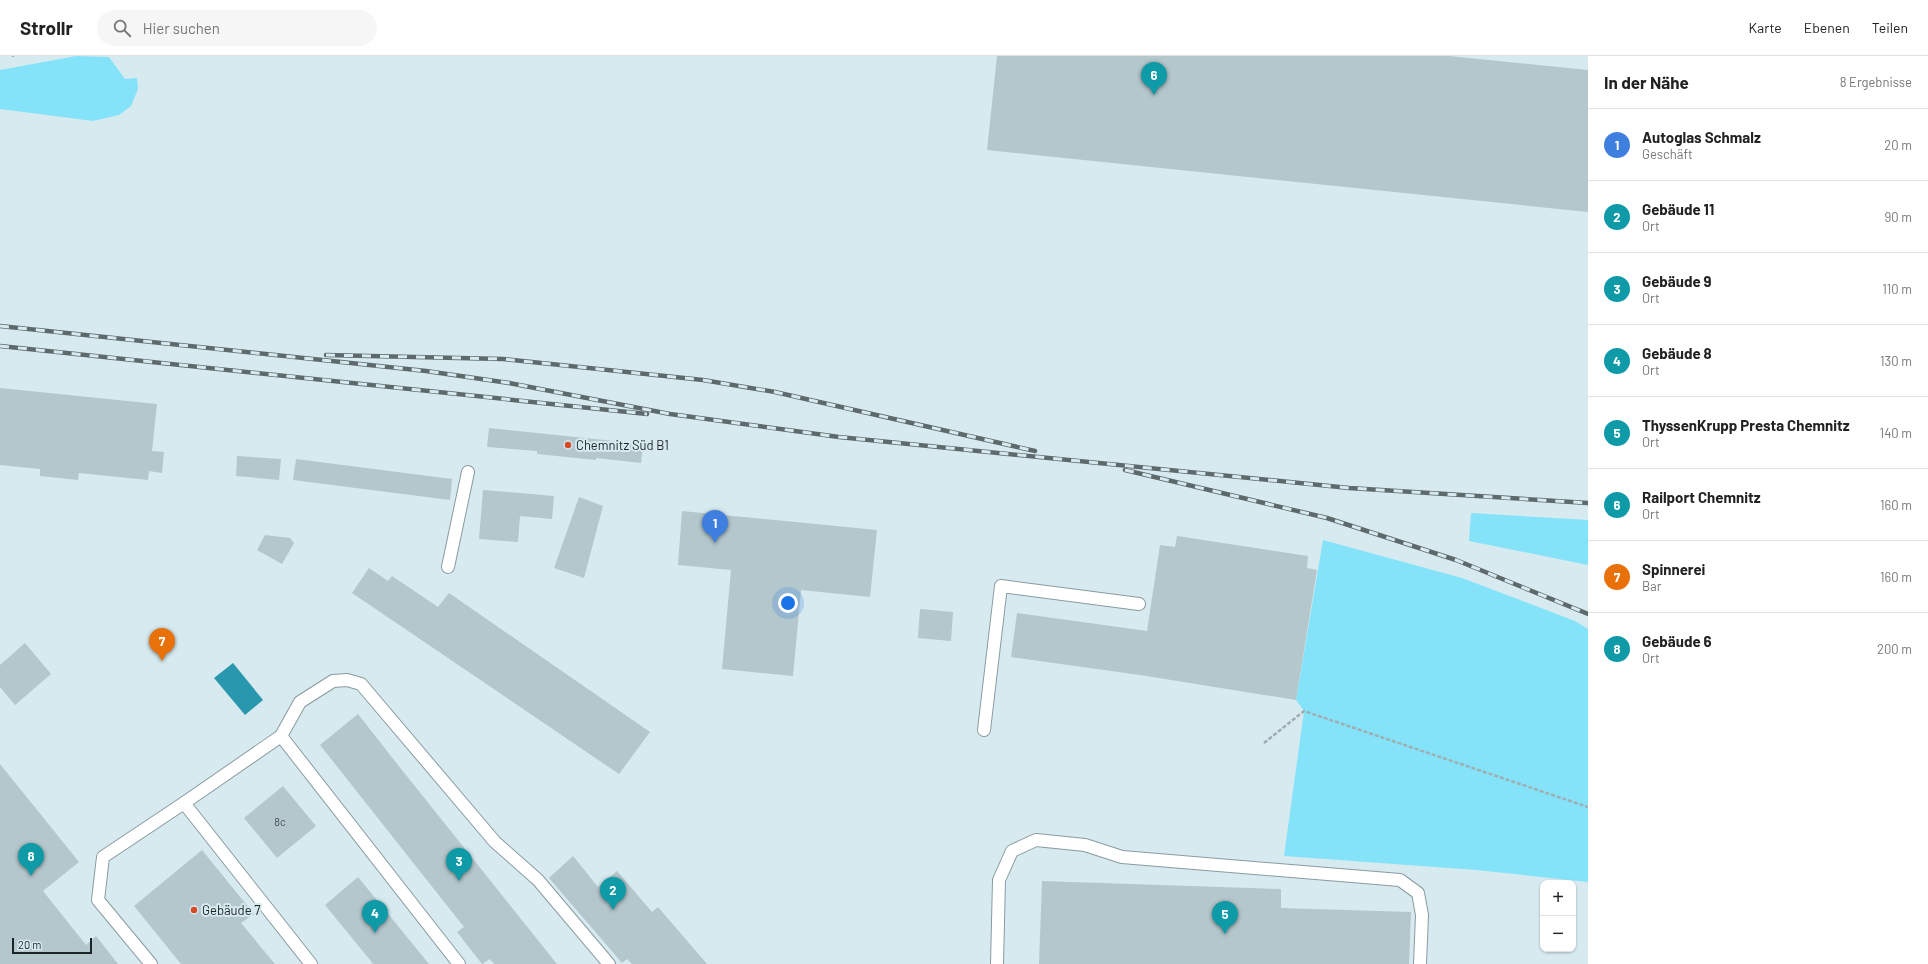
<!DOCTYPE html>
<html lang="de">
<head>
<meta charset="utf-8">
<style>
	body { margin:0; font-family:Barlow,sans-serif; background:#f6f6f6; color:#222 }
	.controls { position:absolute; right:12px; bottom:12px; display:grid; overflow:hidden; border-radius:8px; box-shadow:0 1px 3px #0004 }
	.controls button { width:36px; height:36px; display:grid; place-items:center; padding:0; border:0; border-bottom:1px solid #e0e0e0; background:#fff; color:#222; font:20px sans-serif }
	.scale { position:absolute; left:12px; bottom:10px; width:80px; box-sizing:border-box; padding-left:4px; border:2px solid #1d2426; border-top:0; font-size:11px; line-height:14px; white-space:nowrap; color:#1d2426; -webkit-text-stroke:3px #d7eaef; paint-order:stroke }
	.you { position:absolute; left:788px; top:547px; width:14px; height:14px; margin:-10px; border:3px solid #fff; border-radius:50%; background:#1a73e8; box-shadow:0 0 0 6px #1a73e833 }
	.badge { display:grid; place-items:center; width:26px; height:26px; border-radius:50%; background:#0f766e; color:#fff; font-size:13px; font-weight:700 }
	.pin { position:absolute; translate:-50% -33px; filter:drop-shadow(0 1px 2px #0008) }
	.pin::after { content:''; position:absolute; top:21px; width:14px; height:12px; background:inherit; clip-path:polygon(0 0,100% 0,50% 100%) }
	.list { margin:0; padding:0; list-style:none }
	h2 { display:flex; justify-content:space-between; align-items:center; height:52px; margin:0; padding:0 16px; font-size:17px }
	h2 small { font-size:13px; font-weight:400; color:#767676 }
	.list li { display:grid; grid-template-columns:26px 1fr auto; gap:12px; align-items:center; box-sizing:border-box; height:72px; padding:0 16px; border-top:1px solid #e0e0e0 }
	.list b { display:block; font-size:15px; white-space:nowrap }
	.list p { margin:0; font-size:13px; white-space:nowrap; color:#767676 }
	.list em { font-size:13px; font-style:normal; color:#767676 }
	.icon { flex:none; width:22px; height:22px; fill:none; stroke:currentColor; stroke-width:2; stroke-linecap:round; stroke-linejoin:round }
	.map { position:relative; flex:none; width:1588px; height:908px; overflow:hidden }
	header { display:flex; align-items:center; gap:24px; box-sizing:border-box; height:56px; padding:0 20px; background:#fff; border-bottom:1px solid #e0e0e0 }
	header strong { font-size:19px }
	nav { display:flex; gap:22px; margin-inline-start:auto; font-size:14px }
	.search { width:280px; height:36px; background:#f6f6f6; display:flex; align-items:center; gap:10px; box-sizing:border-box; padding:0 14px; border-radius:22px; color:#767676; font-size:15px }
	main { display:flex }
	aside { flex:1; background:#fff }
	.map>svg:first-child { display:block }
	.green { fill:#85e3f9 }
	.water { fill:#2998af }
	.building { fill:#b4c7cc }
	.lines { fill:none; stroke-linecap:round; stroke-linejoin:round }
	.service-casing { stroke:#899ba0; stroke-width:14 }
	.path { stroke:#9faeb2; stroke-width:2.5; stroke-dasharray:4 2; stroke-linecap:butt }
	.service { stroke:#fff; stroke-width:12 }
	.rail-casing { stroke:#5e696c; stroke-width:4.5 }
	.rail { stroke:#d7eaef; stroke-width:3; stroke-dasharray:9; stroke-linecap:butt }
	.poi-dot { fill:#d54b28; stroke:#d7eaef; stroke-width:1.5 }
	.labels { text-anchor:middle; stroke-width:4; stroke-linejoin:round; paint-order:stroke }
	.number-label { font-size:11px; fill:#434d50 }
	.poi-label { font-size:13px; fill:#1d2426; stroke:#d7eaef; text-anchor:start }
</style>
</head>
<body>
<header>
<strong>Strollr</strong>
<div class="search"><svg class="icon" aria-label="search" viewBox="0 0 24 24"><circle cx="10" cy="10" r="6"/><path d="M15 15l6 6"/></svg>Hier suchen</div>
<nav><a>Karte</a><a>Ebenen</a><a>Teilen</a></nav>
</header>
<main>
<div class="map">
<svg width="1588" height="908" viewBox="0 0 1588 908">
	<rect width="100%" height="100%" fill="#d7eaef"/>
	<!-- green -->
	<g class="green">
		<path d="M 76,0 L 109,1 L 125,23 L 137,22 L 138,33 L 131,50 L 119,59 L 93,65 L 0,53 L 0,14 Z"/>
		<path d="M 1471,457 L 1588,464 L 1588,509 L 1469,485 Z"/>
		<path d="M 1323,484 L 1462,522 L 1575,565 L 1588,573 L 1588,826 L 1476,814 L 1284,800 L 1304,655 L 1296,644 Z"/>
	</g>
	<!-- water -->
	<path class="water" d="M 233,607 L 263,644 L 245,659 L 214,622 Z"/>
	<!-- building -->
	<g class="building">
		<path d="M 997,0 L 1449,0 L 1588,14 L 1588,156 L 987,94 Z"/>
		<path d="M 0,332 L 157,348 L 152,395 L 164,396 L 162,417 L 149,415 L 148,424 L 79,417 L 78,424 L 40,420 L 40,413 L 0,409 Z"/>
		<path d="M 489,372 L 643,388 L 641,407 L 596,402 L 596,404 L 537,398 L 537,395 L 487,391 Z"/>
		<path d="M 237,400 L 281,403 L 279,424 L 236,420 Z"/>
		<path d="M 296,403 L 452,423 L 450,444 L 293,424 Z"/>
		<path d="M 483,434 L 554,440 L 552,463 L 520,460 L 518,486 L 479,483 Z"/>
		<path d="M 579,441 L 603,450 L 584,522 L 554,512 Z"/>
		<path d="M 682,455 L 877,474 L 870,541 L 801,534 L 793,620 L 722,613 L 731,514 L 678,509 Z"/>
		<path d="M 265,479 L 290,482 L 294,487 L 282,508 L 257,494 Z"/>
		<path d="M 1177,480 L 1308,500 L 1307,512 L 1317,514 L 1296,644 L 1140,619 L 1011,601 L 1017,557 L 1147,575 L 1160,489 L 1175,491 Z"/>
		<path d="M 369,512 L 388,525 L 392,520 L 438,551 L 449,537 L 650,676 L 619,718 L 352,537 Z"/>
		<path d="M 920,553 L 953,556 L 951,585 L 918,582 Z"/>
		<path d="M 25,587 L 51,618 L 15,649 L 0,631 L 0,609 Z"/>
		<path d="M 358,658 L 394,704 L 557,908 L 494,908 L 490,903 L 482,908 L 457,876 L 464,871 L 320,689 Z"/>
		<path d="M 0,708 L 79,806 L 43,835 L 86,889 L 96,880 L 118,908 L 0,908 Z"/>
		<path d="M 283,730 L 316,770 L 277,802 L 244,762 Z"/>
		<path d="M 202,794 L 254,858 L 241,867 L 275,908 L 181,908 L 134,850 Z"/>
		<path d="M 573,800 L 598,831 L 617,815 L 652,856 L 658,851 L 707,908 L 632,908 L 627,903 L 622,907 L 549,822 Z"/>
		<path d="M 358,821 L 429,908 L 373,908 L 370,904 L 325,849 Z"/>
		<path d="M 1042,825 L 1281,833 L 1281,852 L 1411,856 L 1409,908 L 1039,908 Z"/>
	</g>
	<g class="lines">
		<defs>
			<g id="service">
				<path d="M 448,511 L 468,416"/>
				<path d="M 984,674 L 1001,530 L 1139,548"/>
				<path d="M 281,680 L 300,646 L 333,625 L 347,624 L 361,628 L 495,786 L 538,824 L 609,908"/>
				<path d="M 184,747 L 281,680 L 459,908"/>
				<path d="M 151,908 L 98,844 L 103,801 L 184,747 L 311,908"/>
				<path d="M 997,908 L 999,824 L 1012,795 L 1036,784 L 1085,789 L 1122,801 L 1400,824 L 1418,837 L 1422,859 L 1420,908"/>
			</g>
		</defs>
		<!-- service casing -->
		<use href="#service" class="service-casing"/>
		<!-- path -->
		<g class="path">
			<path d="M 13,0 L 13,1"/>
			<path d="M 1264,687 L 1304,655 L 1588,751"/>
		</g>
		<!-- service -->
		<use href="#service" class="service"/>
		<defs>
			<g id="rail">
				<path d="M 0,270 L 426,315 L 509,327 L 670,358 L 839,381 L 1349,432 L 1588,447"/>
				<path d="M 0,290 L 647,358"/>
				<path d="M 326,299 L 503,303 L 703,324 L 775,336 L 1035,395"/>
				<path d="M 1125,414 L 1327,462 L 1456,504 L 1588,558"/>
			</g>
		</defs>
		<!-- rail casing -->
		<use href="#rail" class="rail-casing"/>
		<!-- rail -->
		<use href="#rail" class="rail"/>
	</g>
	<!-- markers -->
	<g class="poi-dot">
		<circle cx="568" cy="389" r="4"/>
		<circle cx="194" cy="854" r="4"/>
	</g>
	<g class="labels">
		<!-- number labels -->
		<g class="number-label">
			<text x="280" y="770">8c</text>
		</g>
		<!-- poi labels -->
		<g class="poi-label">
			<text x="576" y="394">Chemnitz Süd B1</text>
			<text x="202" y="859">Gebäude 7</text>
		</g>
	</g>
</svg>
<div class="controls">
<button>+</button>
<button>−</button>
</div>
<div class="scale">20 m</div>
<div class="you"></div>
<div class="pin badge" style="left:715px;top:487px;background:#3f7fe0">1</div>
<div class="pin badge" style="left:613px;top:854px;background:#0f9aa8">2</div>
<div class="pin badge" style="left:459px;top:825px;background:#0f9aa8">3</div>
<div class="pin badge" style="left:375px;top:877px;background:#0f9aa8">4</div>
<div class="pin badge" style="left:1225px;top:878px;background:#0f9aa8">5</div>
<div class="pin badge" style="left:1154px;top:39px;background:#0f9aa8">6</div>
<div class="pin badge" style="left:162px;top:605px;background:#e8710a">7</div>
<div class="pin badge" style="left:31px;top:820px;background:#0f9aa8">8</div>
</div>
<aside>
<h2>In der Nähe<small>8 Ergebnisse</small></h2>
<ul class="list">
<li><span class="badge" style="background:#3f7fe0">1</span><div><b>Autoglas Schmalz</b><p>Geschäft</p></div><em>20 m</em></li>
<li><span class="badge" style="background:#0f9aa8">2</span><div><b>Gebäude 11</b><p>Ort</p></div><em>90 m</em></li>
<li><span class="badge" style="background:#0f9aa8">3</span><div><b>Gebäude 9</b><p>Ort</p></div><em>110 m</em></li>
<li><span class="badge" style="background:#0f9aa8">4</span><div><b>Gebäude 8</b><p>Ort</p></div><em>130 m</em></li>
<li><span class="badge" style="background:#0f9aa8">5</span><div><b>ThyssenKrupp Presta Chemnitz</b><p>Ort</p></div><em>140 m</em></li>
<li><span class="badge" style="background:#0f9aa8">6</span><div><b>Railport Chemnitz</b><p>Ort</p></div><em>160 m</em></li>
<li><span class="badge" style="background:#e8710a">7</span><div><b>Spinnerei</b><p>Bar</p></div><em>160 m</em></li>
<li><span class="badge" style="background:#0f9aa8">8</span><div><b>Gebäude 6</b><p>Ort</p></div><em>200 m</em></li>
</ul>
</aside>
</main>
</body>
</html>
